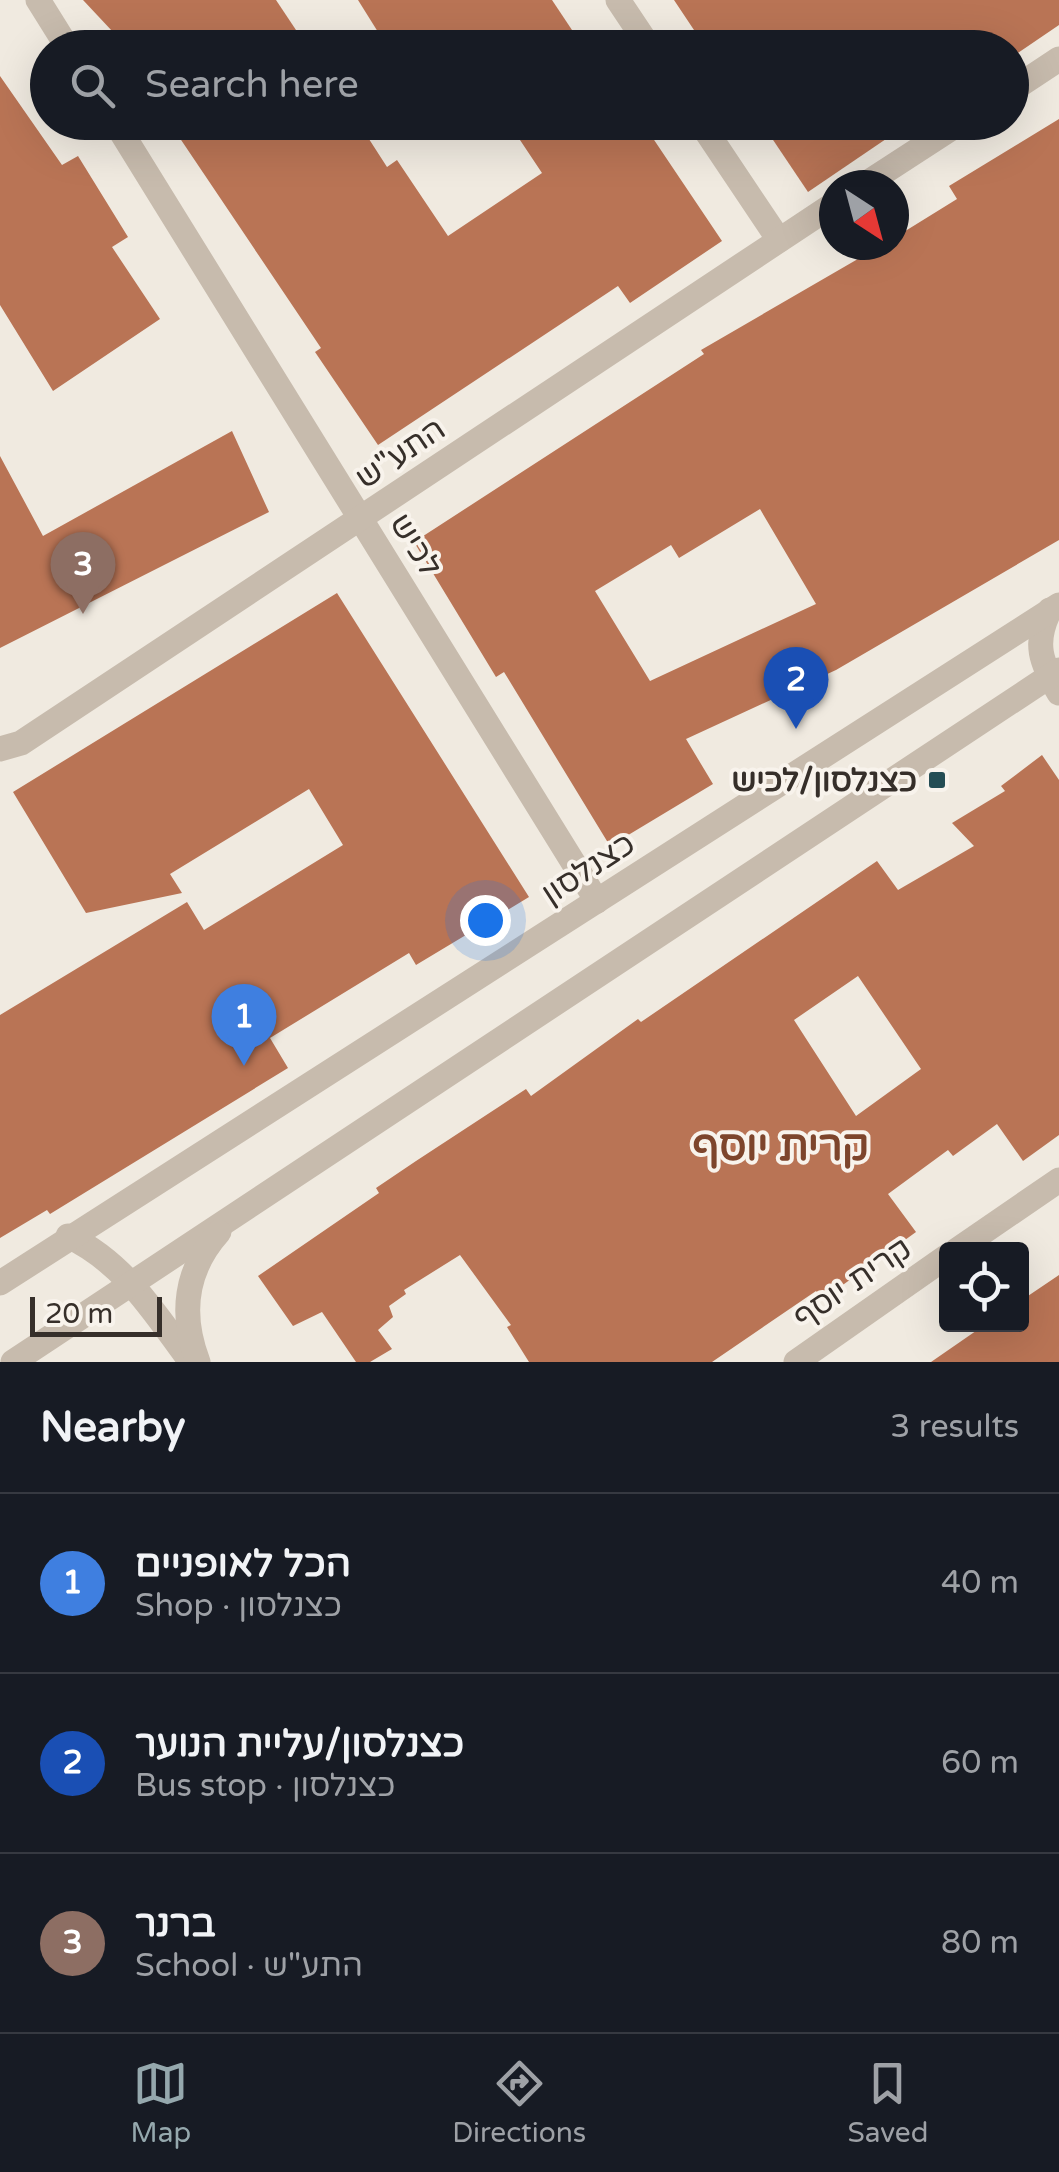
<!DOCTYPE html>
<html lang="en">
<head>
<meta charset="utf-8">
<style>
	body { margin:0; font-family:"Varela Round",Heebo,sans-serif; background:#20242c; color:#f1f3f6 }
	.controls { position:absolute; right:30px; bottom:30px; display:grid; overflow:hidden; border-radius:10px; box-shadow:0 10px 40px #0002 }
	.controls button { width:90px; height:90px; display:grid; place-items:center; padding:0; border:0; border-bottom:2px solid #363941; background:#171b24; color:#f1f3f6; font:50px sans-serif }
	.compass { position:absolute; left:819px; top:170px; width:90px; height:90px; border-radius:50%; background:#171b24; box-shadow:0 10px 40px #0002; rotate:144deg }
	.scale { position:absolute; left:30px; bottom:25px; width:132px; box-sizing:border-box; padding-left:10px; border:5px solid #362f2a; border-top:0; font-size:28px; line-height:35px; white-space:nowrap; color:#362f2a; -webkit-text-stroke:8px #f8f3ec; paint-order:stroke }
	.you { position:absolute; left:485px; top:920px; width:35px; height:35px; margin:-25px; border:8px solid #fff; border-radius:50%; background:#1a73e8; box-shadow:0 0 0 15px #1a73e833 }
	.badge { display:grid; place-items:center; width:65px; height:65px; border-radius:50%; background:#95a8ad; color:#fff; font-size:32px; font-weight:700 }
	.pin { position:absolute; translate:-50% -82px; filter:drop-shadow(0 2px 5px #0008) }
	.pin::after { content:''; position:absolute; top:52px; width:35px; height:30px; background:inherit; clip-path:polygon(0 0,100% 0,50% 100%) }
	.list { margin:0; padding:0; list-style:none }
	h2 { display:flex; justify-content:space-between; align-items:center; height:130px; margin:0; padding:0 40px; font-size:42px }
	h2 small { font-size:32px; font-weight:400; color:#9ea1a6 }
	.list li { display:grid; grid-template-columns:65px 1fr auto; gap:30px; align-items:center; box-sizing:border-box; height:180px; padding:0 40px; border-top:2px solid #363941 }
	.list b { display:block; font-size:38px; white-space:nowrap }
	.list p { margin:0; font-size:32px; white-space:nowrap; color:#9ea1a6 }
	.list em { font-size:32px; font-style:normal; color:#9ea1a6 }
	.icon { flex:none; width:55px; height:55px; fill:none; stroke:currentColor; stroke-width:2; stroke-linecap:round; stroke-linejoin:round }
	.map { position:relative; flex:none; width:1059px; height:1362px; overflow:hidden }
	.search { position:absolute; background:#171b24; box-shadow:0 10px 40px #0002; left:30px; right:30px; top:30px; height:110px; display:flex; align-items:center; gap:25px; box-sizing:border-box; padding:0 35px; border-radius:55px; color:#9ea1a6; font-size:38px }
	.sheet { height:670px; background:#171b24 }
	nav { display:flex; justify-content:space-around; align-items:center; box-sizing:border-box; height:140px; border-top:2px solid #363941; background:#171b24; font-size:28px; color:#9ea1a6 }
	nav a { display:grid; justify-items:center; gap:5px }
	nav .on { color:#95a8ad }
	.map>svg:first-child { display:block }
	.building { fill:#b97455; fill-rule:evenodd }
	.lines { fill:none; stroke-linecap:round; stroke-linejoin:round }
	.minor { stroke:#c7bbad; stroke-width:25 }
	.tertiary { stroke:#c7bbad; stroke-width:25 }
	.poi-dot { fill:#244d54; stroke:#f8f3ec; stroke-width:4 }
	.labels { text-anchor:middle; stroke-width:8; stroke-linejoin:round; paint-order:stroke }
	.street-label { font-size:32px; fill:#362f2a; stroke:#f8f3ec }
	.poi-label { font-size:32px; font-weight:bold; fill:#362f2a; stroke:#f8f3ec; text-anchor:end }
	.district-label { font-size:42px; font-weight:bold; fill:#7d452c; stroke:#f8f3ec }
</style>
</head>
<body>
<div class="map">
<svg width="1059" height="1362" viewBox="0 0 1059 1362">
	<rect width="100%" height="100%" fill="#f0eae0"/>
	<!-- building -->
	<g class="building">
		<path d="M 83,0 L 276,0 L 308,48 L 128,48 Z"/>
		<path d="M 358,0 L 552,0 L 584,48 L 388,48 Z"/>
		<path d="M 674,0 L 1059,0 L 1059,25 L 1012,57 L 1012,48 L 706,48 Z"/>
		<path d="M 0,76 L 62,165 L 78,156 L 128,237 L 112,247 L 160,319 L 53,391 L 0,305 Z"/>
		<path d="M 1059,119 L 1059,540 L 836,670 L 686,739 L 713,784 L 610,846 L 504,672 L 496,677 L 414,542 L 704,354 L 701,350 L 882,245 L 894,245 L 894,238 L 957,199 L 949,186 ZM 760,509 L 816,604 L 650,681 L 595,591 L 671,545 L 679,558 Z"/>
		<path d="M 169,122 L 358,122 L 387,167 L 397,160 L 448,236 L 542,173 L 508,122 L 642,122 L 722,241 L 630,303 L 618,286 L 378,445 L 315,352 L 321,348 Z"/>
		<path d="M 761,122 L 911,122 L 808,192 Z"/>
		<path d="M 232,431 L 269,512 L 0,648 L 0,456 L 43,536 Z"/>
		<path d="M 337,593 L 529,897 L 416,965 L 409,953 L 270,1038 L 288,1068 L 50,1214 L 47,1210 L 0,1238 L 0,1015 L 187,902 L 204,930 L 343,845 L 309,789 L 170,874 L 182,893 L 86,913 L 13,792 Z"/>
		<path d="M 1042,755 L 1059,780 L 1059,1135 L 1023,1161 L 997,1124 L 953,1156 L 948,1150 L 888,1194 L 916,1232 L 822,1300 L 816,1291 L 712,1362 L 529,1362 L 507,1327 L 511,1325 L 460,1255 L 404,1290 L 406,1294 L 389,1306 L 393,1317 L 378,1330 L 392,1349 L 370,1362 L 356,1362 L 322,1312 L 293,1326 L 258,1276 L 379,1193 L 376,1188 L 416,1161 L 526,1089 L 531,1096 L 638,1019 L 641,1022 L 877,861 L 898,890 L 974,846 L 952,823 L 1005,791 L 1001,786 ZM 858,976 L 921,1069 L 856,1116 L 794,1020 Z"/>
		<path d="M 1059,1275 L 1059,1362 L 931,1362 L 986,1324 L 1022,1324 L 1022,1300 Z"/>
	</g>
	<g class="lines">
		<!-- minor -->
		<g class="minor">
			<path d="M 38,0 L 68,48"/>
			<path d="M 618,0 L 650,48"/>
			<path d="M 1012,90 L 1059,59"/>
			<path d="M 115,122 L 597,901"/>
			<path d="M 700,122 L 779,240"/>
			<path d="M 864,185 L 961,122"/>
			<path d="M 1050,610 C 1033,643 1041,663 1059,693"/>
			<path d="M 0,749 L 21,743 L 834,204"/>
			<path d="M 68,1236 C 125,1263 154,1313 191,1362"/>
			<path d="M 957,1250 L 1059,1180"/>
			<path d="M 796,1362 L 946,1257"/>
		</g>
		<!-- tertiary -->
		<g class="tertiary">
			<path d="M 0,1283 L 1059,605"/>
			<path d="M 13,1362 L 1059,670"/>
			<path d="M 198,1362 C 180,1315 185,1270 219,1232"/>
		</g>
	</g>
	<!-- markers -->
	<rect class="poi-dot" x="927" y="770" width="20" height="20" rx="5"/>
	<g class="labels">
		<!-- street labels -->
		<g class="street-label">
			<text transform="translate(400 453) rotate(-34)" y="11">התע"ש</text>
			<text transform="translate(416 545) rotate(58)" y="11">לכיש</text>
			<text transform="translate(588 868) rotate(-33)" y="11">כצנלסון</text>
			<text transform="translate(852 1282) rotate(-34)" y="11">קרית יוסף</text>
		</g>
		<!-- poi labels -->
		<g class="poi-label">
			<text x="917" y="791">כצנלסון/לכיש</text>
		</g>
		<!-- district labels -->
		<g class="district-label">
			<text x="781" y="1160">קרית יוסף</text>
		</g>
	</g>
</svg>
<div class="controls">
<button><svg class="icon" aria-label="locate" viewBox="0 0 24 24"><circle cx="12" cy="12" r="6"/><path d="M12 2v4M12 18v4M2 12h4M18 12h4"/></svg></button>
</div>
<svg class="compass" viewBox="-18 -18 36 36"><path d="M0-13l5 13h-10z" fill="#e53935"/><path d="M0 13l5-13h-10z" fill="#9ea1a6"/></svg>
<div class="scale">20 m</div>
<div class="you"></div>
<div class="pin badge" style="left:244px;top:1066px;background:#3f7fe0">1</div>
<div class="pin badge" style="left:796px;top:729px;background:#1a4fb4">2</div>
<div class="pin badge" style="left:83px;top:614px;background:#8d6e63">3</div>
<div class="search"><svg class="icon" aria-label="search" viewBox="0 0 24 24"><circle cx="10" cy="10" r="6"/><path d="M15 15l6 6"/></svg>Search here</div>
</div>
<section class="sheet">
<h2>Nearby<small>3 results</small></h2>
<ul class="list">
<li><span class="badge" style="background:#3f7fe0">1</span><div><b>הכל לאופניים</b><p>Shop · כצנלסון</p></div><em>40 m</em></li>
<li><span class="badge" style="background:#1a4fb4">2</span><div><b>כצנלסון/עליית הנוער</b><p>Bus stop · כצנלסון</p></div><em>60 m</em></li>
<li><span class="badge" style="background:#8d6e63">3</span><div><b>ברנר</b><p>School · התע&quot;ש</p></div><em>80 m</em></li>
</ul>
</section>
<nav>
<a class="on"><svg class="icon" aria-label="map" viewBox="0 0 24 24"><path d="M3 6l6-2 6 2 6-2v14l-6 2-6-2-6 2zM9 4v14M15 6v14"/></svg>Map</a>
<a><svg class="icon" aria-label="directions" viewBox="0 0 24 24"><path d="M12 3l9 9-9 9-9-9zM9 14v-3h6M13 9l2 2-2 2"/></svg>Directions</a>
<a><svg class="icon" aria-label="saved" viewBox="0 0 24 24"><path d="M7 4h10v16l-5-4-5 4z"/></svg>Saved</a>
</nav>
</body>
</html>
